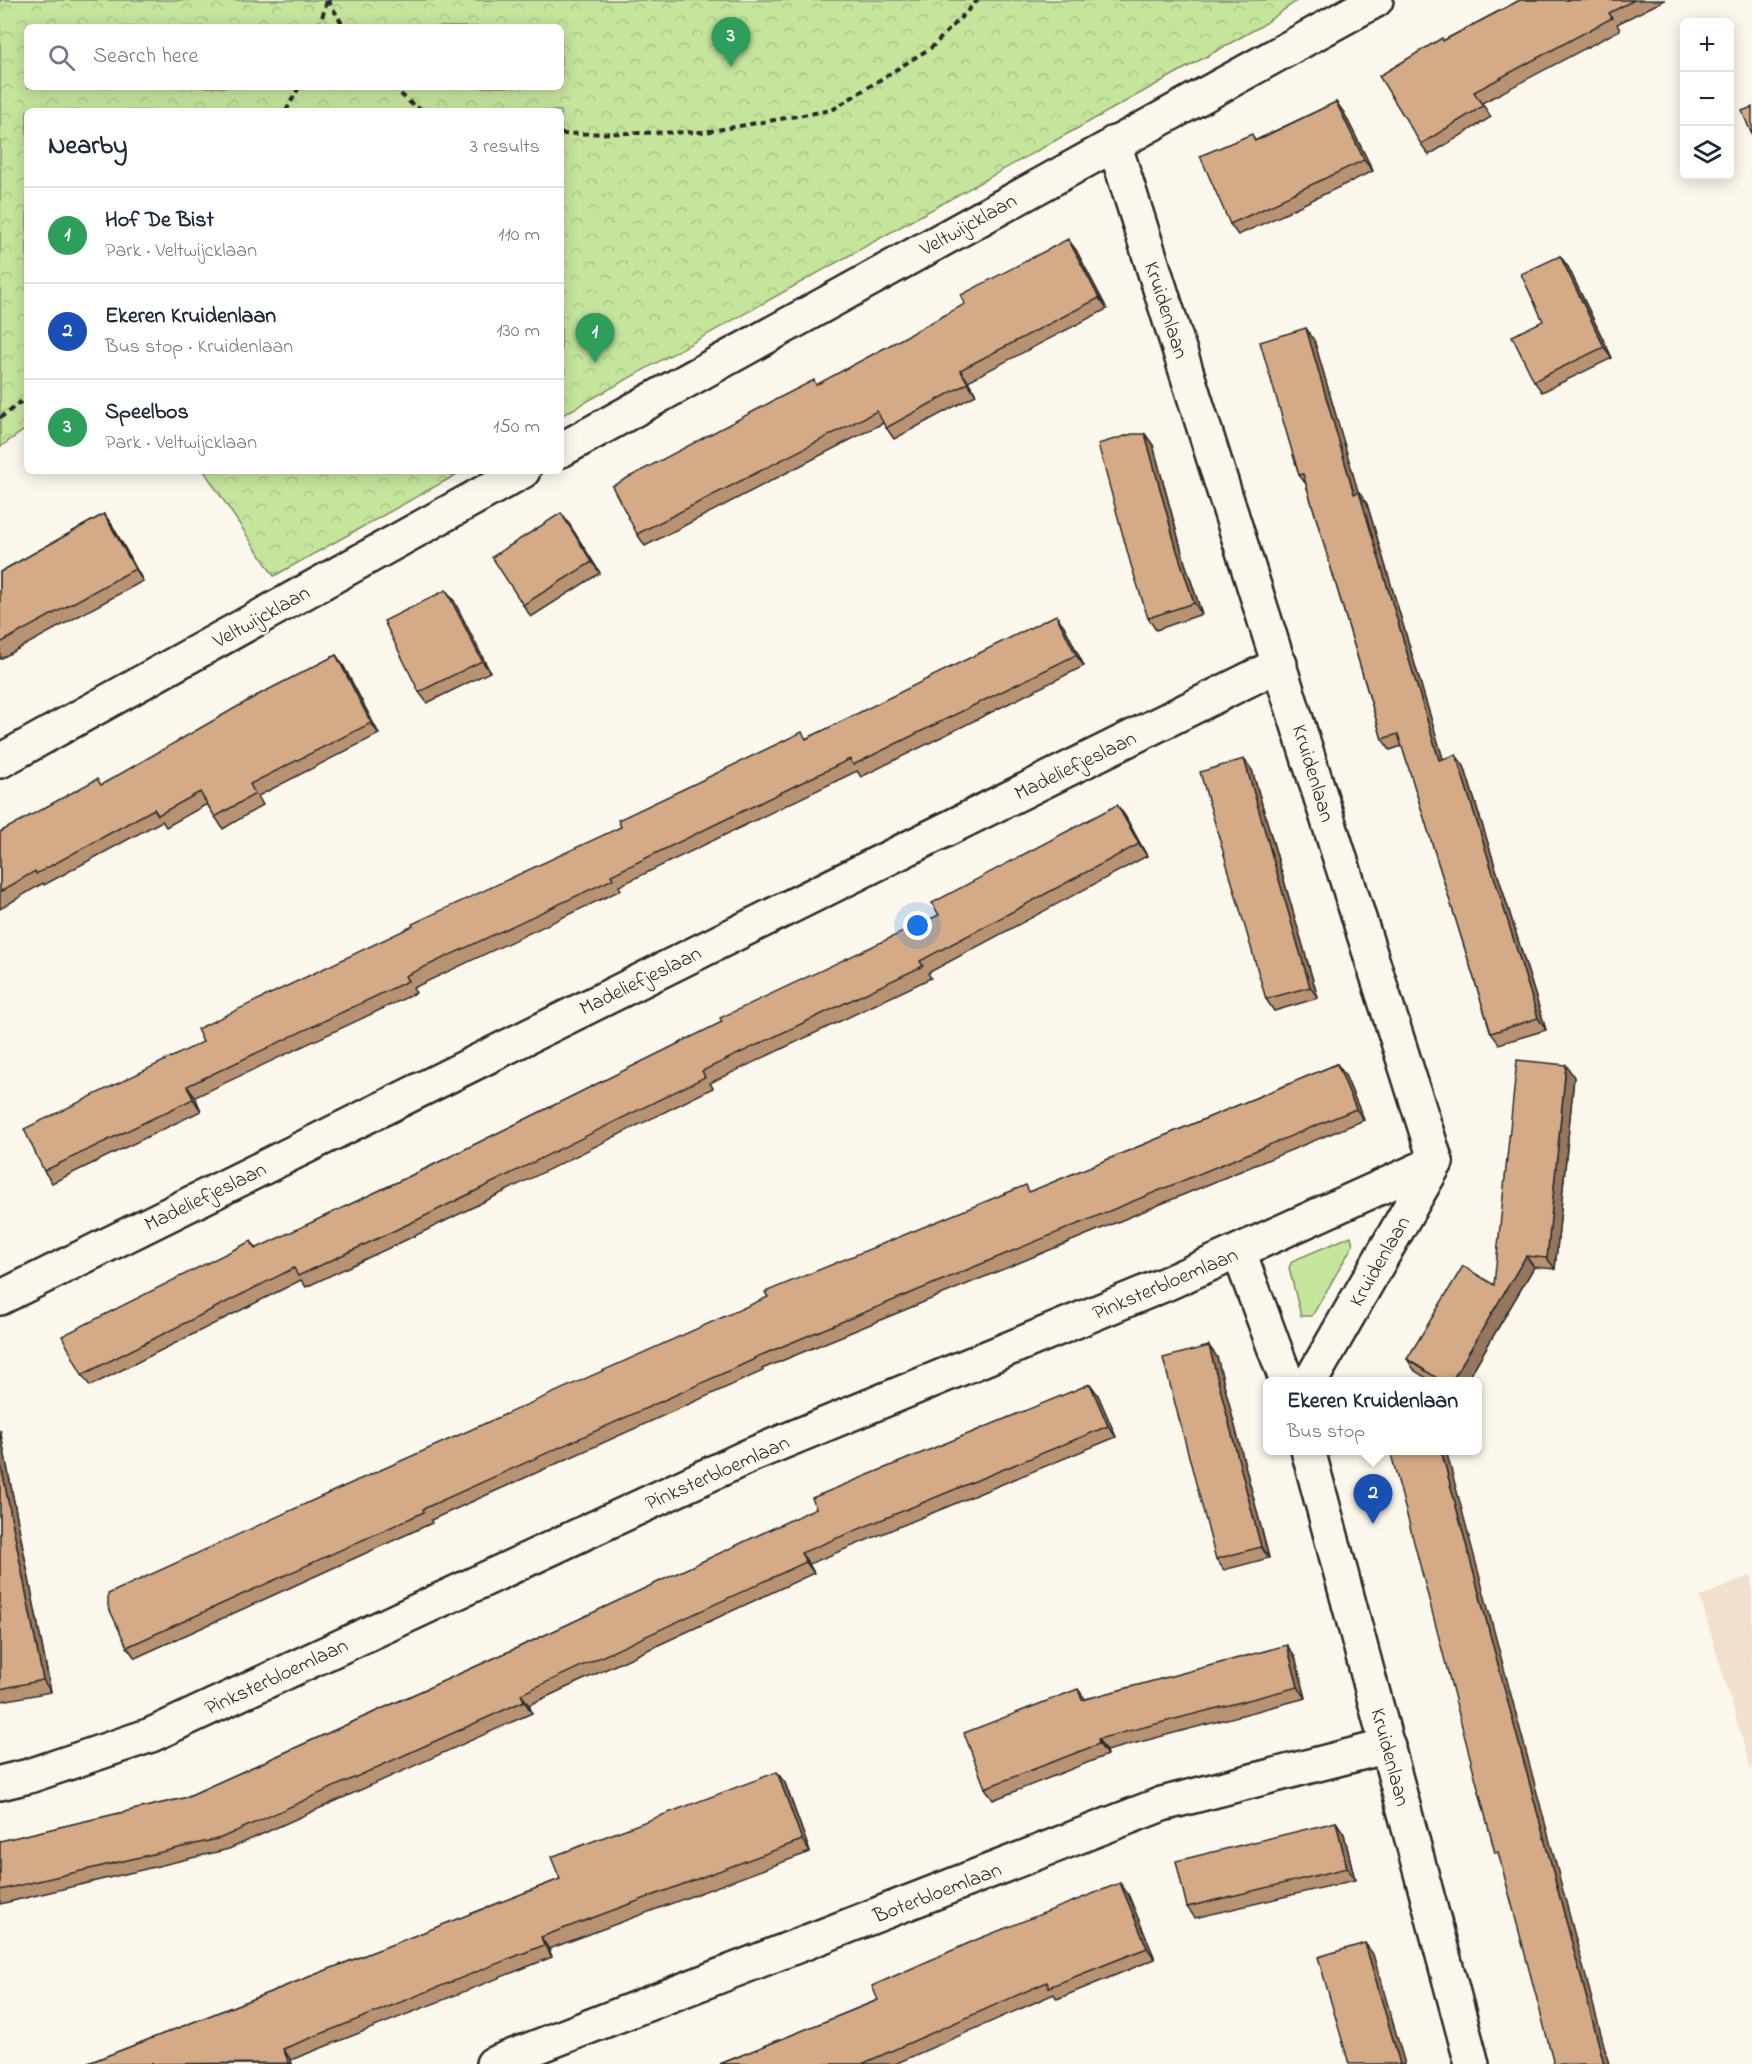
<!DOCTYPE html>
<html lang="en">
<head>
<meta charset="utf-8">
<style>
	body { margin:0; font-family:"Indie Flower",sans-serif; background:#f6f6f7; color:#1f2937 }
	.controls { position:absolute; right:18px; top:18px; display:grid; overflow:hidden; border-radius:9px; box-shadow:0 3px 15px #0003 }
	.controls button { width:54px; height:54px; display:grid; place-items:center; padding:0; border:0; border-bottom:2px solid #e0e1e3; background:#fff; color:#1f2937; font:30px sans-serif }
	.you { position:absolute; left:918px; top:926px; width:21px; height:21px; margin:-15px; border:4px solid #fff; border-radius:50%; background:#1a73e8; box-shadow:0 0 0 9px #1a73e833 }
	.badge { display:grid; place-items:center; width:39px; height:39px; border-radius:50%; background:#2563eb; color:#fff; font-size:20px; font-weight:700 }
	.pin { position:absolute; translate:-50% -50px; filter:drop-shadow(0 2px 3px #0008) }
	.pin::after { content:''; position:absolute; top:32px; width:21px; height:18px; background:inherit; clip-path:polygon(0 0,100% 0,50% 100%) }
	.popup { position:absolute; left:1263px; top:1377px; width:219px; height:78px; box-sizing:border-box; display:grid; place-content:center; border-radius:9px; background:#fff; filter:drop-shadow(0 2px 4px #0005); font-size:20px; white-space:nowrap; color:#747a83 }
	.popup b { font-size:22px; color:#1f2937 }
	.popup::after { content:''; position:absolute; left:50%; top:100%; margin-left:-12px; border:12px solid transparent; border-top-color:#fff }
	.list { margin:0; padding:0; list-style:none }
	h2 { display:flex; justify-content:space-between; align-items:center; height:78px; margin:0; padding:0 24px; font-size:26px }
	h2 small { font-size:20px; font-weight:400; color:#747a83 }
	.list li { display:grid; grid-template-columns:39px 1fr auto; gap:18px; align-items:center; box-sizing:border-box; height:96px; padding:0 24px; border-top:2px solid #e0e1e3 }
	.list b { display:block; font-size:22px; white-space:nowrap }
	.list p { margin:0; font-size:20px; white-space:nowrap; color:#747a83 }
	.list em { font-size:20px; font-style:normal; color:#747a83 }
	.icon { flex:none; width:33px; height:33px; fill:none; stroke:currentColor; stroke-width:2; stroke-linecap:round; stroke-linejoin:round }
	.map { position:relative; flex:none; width:1752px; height:2064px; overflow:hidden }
	.search { position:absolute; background:#fff; box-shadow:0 3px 15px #0003; left:24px; top:24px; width:540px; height:66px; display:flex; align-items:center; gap:15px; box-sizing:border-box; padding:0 21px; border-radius:9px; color:#747a83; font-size:22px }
	.panel { position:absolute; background:#fff; box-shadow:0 3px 15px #0003; left:24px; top:108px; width:540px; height:366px; border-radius:9px }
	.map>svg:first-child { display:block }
	.built { fill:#f0e0cd }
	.green { fill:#c5e49c; stroke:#788864; stroke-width:1.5 }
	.forest { fill:url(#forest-crowns); stroke:#788864; stroke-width:1.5; fill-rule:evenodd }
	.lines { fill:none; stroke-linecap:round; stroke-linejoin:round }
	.street-casing { stroke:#2b2b2b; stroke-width:38 }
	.secondary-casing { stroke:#2b2b2b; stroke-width:38 }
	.path { stroke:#2b2b2b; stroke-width:4; stroke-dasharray:6 4.5; stroke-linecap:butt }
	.street { stroke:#fbf7ec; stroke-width:33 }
	.secondary { stroke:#fbf7ec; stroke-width:33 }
	.wall { fill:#b79273; stroke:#2b2b2b; stroke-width:1.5 }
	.shaded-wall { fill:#95775e; stroke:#2b2b2b; stroke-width:1.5 }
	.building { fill:#d5aa86; stroke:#2b2b2b; stroke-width:1.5 }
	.labels { text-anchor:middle; stroke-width:5; stroke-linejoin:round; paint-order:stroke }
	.street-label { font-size:21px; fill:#2b2b2b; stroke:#fbf7ec }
</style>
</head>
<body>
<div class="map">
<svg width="1752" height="2064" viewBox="0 0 1752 2064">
	<defs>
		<pattern id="forest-crowns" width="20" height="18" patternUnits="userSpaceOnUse" patternTransform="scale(1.5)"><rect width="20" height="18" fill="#c5e49c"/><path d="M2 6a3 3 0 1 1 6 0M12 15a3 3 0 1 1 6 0" fill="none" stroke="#a9c487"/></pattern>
	</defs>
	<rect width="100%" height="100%" fill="#fbf7ec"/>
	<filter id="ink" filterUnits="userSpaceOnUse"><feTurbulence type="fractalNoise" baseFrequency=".0167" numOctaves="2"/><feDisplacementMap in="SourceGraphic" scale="12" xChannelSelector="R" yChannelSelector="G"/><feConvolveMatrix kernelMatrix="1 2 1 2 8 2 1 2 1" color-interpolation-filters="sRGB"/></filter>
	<g filter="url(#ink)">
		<!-- built -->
		<path class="built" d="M 1752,1575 L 1752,1772 L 1700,1597 Z"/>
		<!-- green -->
		<path class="green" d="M 1351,1236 L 1353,1245 L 1312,1316 L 1301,1316 L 1289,1268 L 1292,1261 Z"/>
		<!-- forest -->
		<g class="forest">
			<path d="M 0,0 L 1298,0 L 1261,26 L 561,416 L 561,111 L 27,111 L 27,428 L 0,447 ZM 27,27 L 561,27 L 561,87 L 27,87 Z"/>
			<path d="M 204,471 L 463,471 L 274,576 Z"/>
		</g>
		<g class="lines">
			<defs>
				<g id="street">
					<path d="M 1114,143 L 1436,1162 L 1310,1382"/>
					<path d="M 1239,1252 L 1287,1382"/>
					<path d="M 0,1298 L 1280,664"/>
					<path d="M 1308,1450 L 1472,2064"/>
					<path d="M 0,1783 L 29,1776 L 151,1735 L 751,1455 L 1168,1283 L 1436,1162"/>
					<path d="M 493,2064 L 1162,1804 L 1388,1746"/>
				</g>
				<g id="secondary">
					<path d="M 561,450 L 1376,0"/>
					<path d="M 0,761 L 523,471"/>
				</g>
			</defs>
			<!-- street casing -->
			<use href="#street" class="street-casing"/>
			<!-- secondary casing -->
			<use href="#secondary" class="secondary-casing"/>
			<!-- path -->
			<g class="path">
				<path d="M 328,0 L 344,27"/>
				<path d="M 319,27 L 327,1"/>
				<path d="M 393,87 L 415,107 L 429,111"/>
				<path d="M 286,111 L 299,87"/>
				<path d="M 561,134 L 705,132 L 832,110 L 932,47 L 978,0"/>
				<path d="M 0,418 L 27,397"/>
			</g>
			<!-- street -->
			<use href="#street" class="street"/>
			<!-- secondary -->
			<use href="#secondary" class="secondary"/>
		</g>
		<!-- wall -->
		<g class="wall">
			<path d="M 1520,0 L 1665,0 L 1617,24 L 1620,30 L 1482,103 L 1491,117 L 1429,155 L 1421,144 L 1444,40 Z"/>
			<path d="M 1336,102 L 1344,113 L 1373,171 L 1289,211 L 1289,212 L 1238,235 L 1230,224 L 1256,140 Z"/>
			<path d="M 1076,250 L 1107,309 L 968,381 L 976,395 L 894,439 L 883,423 L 645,546 L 637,534 L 817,385 Z"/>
			<path d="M 1560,256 L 1568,267 L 1612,358 L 1542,392 L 1534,381 L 1543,321 Z"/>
			<path d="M 1314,340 L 1358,493 L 1367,504 L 1443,759 L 1464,766 L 1546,1030 L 1499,1044 L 1491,1033 L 1402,746 L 1390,750 L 1382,739 L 1306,484 L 1299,475 Z"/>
			<path d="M 1145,434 L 1153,445 L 1185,563 L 1202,614 L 1156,630 L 1148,618 Z"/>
			<path d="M 104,514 L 112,525 L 143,581 L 0,659 L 0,572 Z"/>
			<path d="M 569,524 L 600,573 L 531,617 L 523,605 Z"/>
			<path d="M 454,601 L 490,672 L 427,703 L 419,692 Z"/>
			<path d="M 1064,626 L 1084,666 L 861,777 L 857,771 L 619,886 L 621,890 L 413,988 L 416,993 L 195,1097 L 201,1111 L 52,1183 L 44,1171 L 203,1042 L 621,827 L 807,738 Z"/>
			<path d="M 336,655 L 344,667 L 379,734 L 258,796 L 263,805 L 223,829 L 207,804 L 166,827 L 162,821 L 44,885 L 43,883 L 0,909 L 0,832 L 101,785 Z"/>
			<path d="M 1252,770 L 1318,998 L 1274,1011 L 1266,999 Z"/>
			<path d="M 1117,805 L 1125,816 L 1147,856 L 928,973 L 931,978 L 710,1083 L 713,1088 L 427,1230 L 306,1287 L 301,1280 L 90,1386 L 82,1375 L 251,1241 L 257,1249 L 427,1168 L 939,915 Z"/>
			<path d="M 1337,1064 L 1345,1075 L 1364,1120 L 762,1369 L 763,1371 L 431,1520 L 432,1523 L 135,1658 L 127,1647 L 1030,1192 Z"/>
			<path d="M 1574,1077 L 1555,1269 L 1534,1267 L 1466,1382 L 1433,1382 L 1415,1371 L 1407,1359 L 1494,1285 Z"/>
			<path d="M 1209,1346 L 1217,1357 L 1269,1558 L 1224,1570 L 1216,1559 Z"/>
			<path d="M 1090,1384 L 1098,1395 L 1116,1437 L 809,1564 L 814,1573 L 529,1705 L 532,1713 L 229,1849 L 0,1904 L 0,1841 L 184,1798 L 530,1642 Z"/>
			<path d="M 0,1430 L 51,1692 L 2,1701 L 0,1699 Z"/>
			<path d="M 1295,1657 L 1306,1698 L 1106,1751 L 1107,1755 L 993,1800 L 985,1788 L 1085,1699 Z"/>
			<path d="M 785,1783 L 810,1852 L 549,1949 L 552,1957 L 291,2060 L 292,2064 L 86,2064 L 560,1879 Z"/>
			<path d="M 1336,1822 L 1344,1834 L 1355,1880 L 1195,1918 L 1187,1907 Z"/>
			<path d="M 1128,1894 L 1155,1959 L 1057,1999 L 1054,1994 L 895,2064 L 720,2064 L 878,2000 Z"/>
		</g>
		<!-- shaded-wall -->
		<g class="shaded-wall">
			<path d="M 1336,102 L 1344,113 L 1373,171 L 1364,160 Z"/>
			<path d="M 1068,239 L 1076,250 L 1107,309 L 1099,298 Z"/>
			<path d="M 1560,256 L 1568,267 L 1612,358 L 1604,347 Z"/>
			<path d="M 1306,328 L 1314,340 L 1362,505 L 1354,494 Z"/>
			<path d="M 960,370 L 968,381 L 976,395 L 968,383 Z"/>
			<path d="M 1145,434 L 1153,445 L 1185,563 L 1202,614 L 1194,603 L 1177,551 Z"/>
			<path d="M 1359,492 L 1367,504 L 1447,772 L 1439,760 Z"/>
			<path d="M 561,513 L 569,524 L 600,573 L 592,562 Z"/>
			<path d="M 104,514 L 112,525 L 143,581 L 135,569 Z"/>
			<path d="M 446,590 L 454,601 L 490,672 L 482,661 Z"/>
			<path d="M 1056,615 L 1064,626 L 1084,666 L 1076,655 Z"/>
			<path d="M 336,655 L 344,667 L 379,734 L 371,723 Z"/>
			<path d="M 1456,755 L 1464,766 L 1546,1030 L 1538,1018 Z"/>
			<path d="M 1244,759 L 1252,770 L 1318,998 L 1310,987 Z"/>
			<path d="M 1117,805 L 1125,816 L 1147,856 L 1139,844 Z"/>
			<path d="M 1337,1064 L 1345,1075 L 1364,1120 L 1356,1109 Z"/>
			<path d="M 1566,1065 L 1574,1077 L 1555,1269 L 1547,1258 Z"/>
			<path d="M 187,1086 L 195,1097 L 201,1111 L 193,1099 Z"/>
			<path d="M 1526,1256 L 1534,1267 L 1466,1382 L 1451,1382 Z"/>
			<path d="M 1209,1346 L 1217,1357 L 1269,1558 L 1261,1547 Z"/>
			<path d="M 1090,1384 L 1098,1395 L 1116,1437 L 1108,1426 Z"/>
			<path d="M 0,1430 L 51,1692 L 43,1680 L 0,1460 Z"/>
			<path d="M 1441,1450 L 1446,1450 L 1609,2064 L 1604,2064 Z"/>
			<path d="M 801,1553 L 809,1564 L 814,1573 L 806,1562 Z"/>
			<path d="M 1287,1645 L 1295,1657 L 1306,1698 L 1298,1687 Z"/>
			<path d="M 1078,1689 L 1086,1700 L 1082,1700 Z"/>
			<path d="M 521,1694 L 529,1705 L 532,1713 L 524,1701 Z"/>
			<path d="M 1098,1739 L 1106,1751 L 1107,1755 L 1099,1744 Z"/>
			<path d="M 777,1772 L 785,1783 L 810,1852 L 802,1840 Z"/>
			<path d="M 1336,1822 L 1344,1834 L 1355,1880 L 1347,1868 Z"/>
			<path d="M 1120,1883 L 1128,1894 L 1155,1959 L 1147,1948 Z"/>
			<path d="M 541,1937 L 549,1949 L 552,1957 L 544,1945 Z"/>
			<path d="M 1365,1943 L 1373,1954 L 1405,2064 L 1400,2064 Z"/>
			<path d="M 283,2049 L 291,2060 L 292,2064 L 289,2063 Z"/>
		</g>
		<!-- building -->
		<g class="building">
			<path d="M 1520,0 L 1634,0 L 1609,13 L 1612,18 L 1474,92 L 1483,106 L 1421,144 L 1379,76 L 1442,38 L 1443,41 Z"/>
			<path d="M 1336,102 L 1364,160 L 1281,199 L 1281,201 L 1230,224 L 1200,156 L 1252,134 L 1255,141 Z"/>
			<path d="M 1752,107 L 1752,135 L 1742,111 Z"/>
			<path d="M 1068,239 L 1099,298 L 960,370 L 968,383 L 886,428 L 877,411 L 637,534 L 612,486 L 773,401 L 814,380 L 816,385 L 892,344 L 965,304 L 961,295 Z"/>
			<path d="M 1560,256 L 1604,347 L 1534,381 L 1512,336 L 1543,321 L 1521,274 Z"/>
			<path d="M 1306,328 L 1354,494 L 1359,492 L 1439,760 L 1456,755 L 1538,1018 L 1491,1033 L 1398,734 L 1382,739 L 1303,474 L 1299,475 L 1260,342 Z"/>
			<path d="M 1132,434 L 1145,434 L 1177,551 L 1194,603 L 1148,618 L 1131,565 L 1098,444 Z"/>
			<path d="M 561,513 L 592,562 L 523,605 L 492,557 Z"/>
			<path d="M 104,514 L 135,569 L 0,643 L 0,572 Z"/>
			<path d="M 446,590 L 482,661 L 419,692 L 384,621 Z"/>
			<path d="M 1056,615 L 1076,655 L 853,765 L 850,759 L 611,875 L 613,879 L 405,976 L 408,981 L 187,1086 L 193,1099 L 44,1171 L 24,1129 L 203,1042 L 197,1029 L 413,926 L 412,924 L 621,827 L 618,820 L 692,785 L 802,732 L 806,739 Z"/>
			<path d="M 336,655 L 371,723 L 250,784 L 255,794 L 215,817 L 200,792 L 158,815 L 154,809 L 36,874 L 35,871 L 0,892 L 0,832 L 97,779 L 101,785 L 256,696 Z"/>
			<path d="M 1244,759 L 1310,987 L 1266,999 L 1200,772 Z"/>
			<path d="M 1117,805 L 1139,844 L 920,961 L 923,966 L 702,1071 L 705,1077 L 419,1219 L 298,1276 L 294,1268 L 82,1375 L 62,1336 L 251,1241 L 255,1249 L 427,1168 L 722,1022 L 720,1018 L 939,915 L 932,903 Z"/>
			<path d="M 1517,1060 L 1566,1065 L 1547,1258 L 1526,1256 L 1451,1382 L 1443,1382 L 1407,1359 L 1463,1266 L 1494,1285 Z"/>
			<path d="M 1337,1064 L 1356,1109 L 754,1358 L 755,1359 L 423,1509 L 424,1512 L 127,1647 L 108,1606 L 108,1594 L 327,1494 L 768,1297 L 765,1292 L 1026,1185 L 1029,1192 Z"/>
			<path d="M 1209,1346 L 1261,1547 L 1216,1559 L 1163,1358 Z"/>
			<path d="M 1090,1384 L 1108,1426 L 801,1553 L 806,1562 L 521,1694 L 524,1701 L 221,1838 L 0,1890 L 0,1841 L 184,1798 L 530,1642 L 816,1508 L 812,1498 Z"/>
			<path d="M 1390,1450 L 1441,1450 L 1604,2064 L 1554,2064 L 1498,1852 L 1495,1853 Z"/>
			<path d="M 0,1460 L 43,1680 L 0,1689 Z"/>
			<path d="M 1287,1645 L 1298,1687 L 1098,1739 L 1099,1744 L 985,1788 L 964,1733 L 1078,1689 L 1082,1700 Z"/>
			<path d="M 777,1772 L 802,1840 L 541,1937 L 544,1945 L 283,2049 L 289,2063 L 86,2064 L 560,1879 L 551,1857 Z"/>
			<path d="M 1336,1822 L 1347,1868 L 1187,1907 L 1176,1861 Z"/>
			<path d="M 1120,1883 L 1147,1948 L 1049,1987 L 1047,1982 L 864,2063 L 865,2064 L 720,2064 L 878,2000 L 872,1986 L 978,1939 Z"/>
			<path d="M 1365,1943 L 1400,2064 L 1349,2064 L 1318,1957 Z"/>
		</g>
	</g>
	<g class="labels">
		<!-- street labels -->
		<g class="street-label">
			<text transform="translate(968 224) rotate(-29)" y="7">Veltwijcklaan</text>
			<text transform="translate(1167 310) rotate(72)" y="7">Kruidenlaan</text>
			<text transform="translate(261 616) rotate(-29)" y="7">Veltwijcklaan</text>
			<text transform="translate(1075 765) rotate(-26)" y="7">Madeliefjeslaan</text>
			<text transform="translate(1314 773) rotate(73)" y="7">Kruidenlaan</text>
			<text transform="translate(640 980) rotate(-26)" y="7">Madeliefjeslaan</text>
			<text transform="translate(205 1196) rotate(-26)" y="7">Madeliefjeslaan</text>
			<text transform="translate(1379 1261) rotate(-60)" y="7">Kruidenlaan</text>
			<text transform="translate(1165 1283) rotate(-23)" y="7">Pinksterbloemlaan</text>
			<text transform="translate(717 1472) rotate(-24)" y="7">Pinksterbloemlaan</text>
			<text transform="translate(276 1676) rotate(-25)" y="7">Pinksterbloemlaan</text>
			<text transform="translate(1391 1757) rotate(75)" y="7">Kruidenlaan</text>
			<text transform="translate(937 1892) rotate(-21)" y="7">Boterbloemlaan</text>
		</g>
	</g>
</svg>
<div class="controls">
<button>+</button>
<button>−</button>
<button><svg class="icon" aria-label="layers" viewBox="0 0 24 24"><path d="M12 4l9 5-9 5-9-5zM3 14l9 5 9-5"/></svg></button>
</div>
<div class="you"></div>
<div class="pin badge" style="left:595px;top:363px;background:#2e9e5b">1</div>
<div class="pin badge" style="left:1373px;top:1524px;background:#1a4fb4">2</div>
<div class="popup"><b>Ekeren Kruidenlaan</b>Bus stop</div>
<div class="pin badge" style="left:731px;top:67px;background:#2e9e5b">3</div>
<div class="search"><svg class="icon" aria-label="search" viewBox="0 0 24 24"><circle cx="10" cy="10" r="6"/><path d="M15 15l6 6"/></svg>Search here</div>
<section class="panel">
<h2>Nearby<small>3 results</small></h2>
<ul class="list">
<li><span class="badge" style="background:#2e9e5b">1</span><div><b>Hof De Bist</b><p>Park · Veltwijcklaan</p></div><em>110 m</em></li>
<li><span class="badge" style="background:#1a4fb4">2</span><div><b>Ekeren Kruidenlaan</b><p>Bus stop · Kruidenlaan</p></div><em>130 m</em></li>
<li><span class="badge" style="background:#2e9e5b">3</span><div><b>Speelbos</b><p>Park · Veltwijcklaan</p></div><em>150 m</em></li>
</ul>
</section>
</div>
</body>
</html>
